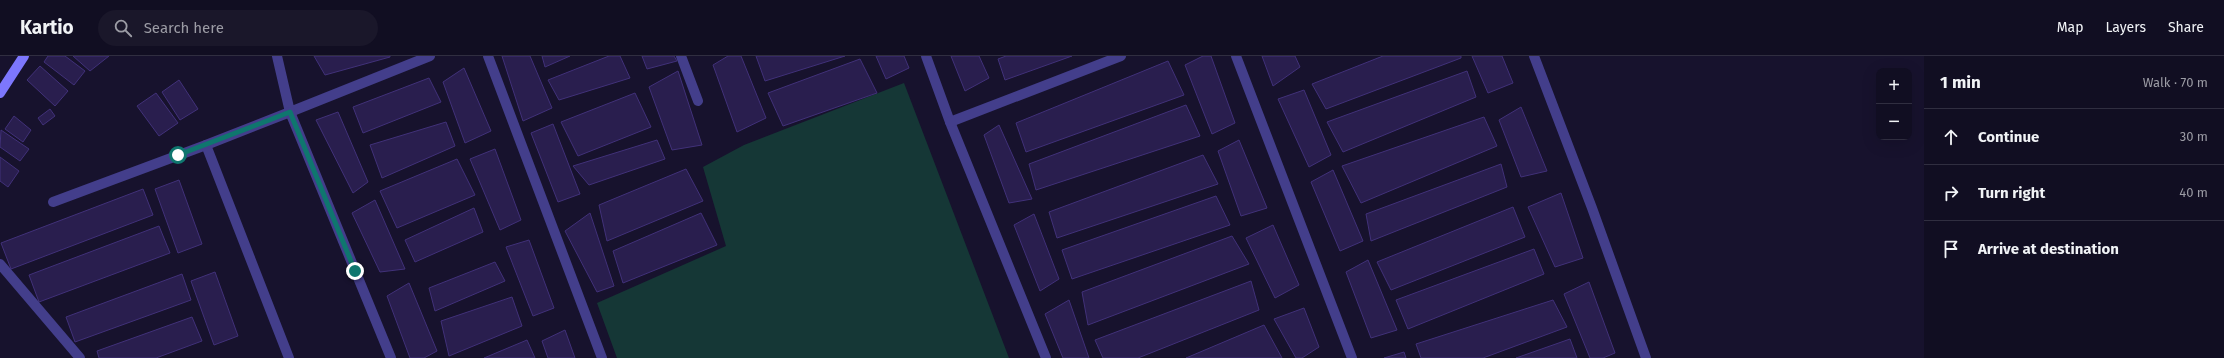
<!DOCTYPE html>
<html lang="en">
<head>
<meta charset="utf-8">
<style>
	body { margin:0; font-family:"Fira Sans",sans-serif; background:#1a172a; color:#f1f3f6 }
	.controls { position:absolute; right:12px; top:12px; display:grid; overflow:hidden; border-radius:8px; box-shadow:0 4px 16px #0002 }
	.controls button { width:36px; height:36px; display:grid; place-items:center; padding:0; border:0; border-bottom:1px solid #302e40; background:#110e22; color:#f1f3f6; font:20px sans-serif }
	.stop { position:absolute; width:12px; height:12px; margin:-9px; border:3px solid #0f766e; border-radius:50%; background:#fff }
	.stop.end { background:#0f766e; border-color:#fff; box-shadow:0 1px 4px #0008 }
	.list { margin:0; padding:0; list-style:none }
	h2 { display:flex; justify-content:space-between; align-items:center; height:52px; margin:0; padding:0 16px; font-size:17px }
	h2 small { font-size:13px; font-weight:400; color:#9c9ca5 }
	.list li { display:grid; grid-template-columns:26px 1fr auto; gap:12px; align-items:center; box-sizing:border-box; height:56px; padding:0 16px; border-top:1px solid #302e40 }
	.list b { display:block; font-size:15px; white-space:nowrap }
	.list em { font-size:13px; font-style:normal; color:#9c9ca5 }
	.icon { flex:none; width:22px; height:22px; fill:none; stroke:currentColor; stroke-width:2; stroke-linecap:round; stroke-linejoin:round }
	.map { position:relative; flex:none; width:1924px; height:302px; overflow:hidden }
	header { display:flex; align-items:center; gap:24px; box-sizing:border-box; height:56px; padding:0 20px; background:#110e22; border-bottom:1px solid #302e40 }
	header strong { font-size:19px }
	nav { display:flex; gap:22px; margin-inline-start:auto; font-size:14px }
	.search { width:280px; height:36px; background:#1a172a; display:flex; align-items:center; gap:10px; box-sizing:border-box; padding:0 14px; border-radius:22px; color:#9c9ca5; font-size:15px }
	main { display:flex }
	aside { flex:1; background:#110e22 }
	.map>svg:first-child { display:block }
	.green { fill:#153736 }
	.building { fill:#291e4e; stroke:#413179 }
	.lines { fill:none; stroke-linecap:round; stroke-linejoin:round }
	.minor { stroke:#433e8b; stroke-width:10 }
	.secondary { stroke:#7d77fd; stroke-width:10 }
	.route { stroke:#0f766e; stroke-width:5 }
</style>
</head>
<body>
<header>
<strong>Kartio</strong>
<div class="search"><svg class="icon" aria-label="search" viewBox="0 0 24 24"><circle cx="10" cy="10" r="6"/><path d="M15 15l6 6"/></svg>Search here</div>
<nav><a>Map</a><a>Layers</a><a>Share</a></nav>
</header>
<main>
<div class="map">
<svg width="1924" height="302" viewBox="0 0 1924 302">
	<rect width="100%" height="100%" fill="#17122d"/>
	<!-- green -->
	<path class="green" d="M 904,27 L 1009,302 L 617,302 L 597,247 L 726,190 L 703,111 L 744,89 Z"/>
	<!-- building -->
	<g class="building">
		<path d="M 48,0 L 65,0 L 85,15 L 74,29 L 44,6 Z"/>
		<path d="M 73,0 L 109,0 L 90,15 Z"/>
		<path d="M 314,0 L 390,0 L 390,1 L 325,19 Z"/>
		<path d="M 502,0 L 530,0 L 552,52 L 523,65 Z"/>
		<path d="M 542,0 L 570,0 L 545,11 Z"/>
		<path d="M 609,0 L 620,0 L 630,22 L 559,44 L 548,24 Z"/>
		<path d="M 642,0 L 674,0 L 677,5 L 647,13 Z"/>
		<path d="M 728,0 L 741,0 L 766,62 L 737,76 L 713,9 Z"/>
		<path d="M 756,0 L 845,0 L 765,25 Z"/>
		<path d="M 876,0 L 904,0 L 909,12 L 886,23 Z"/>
		<path d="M 951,0 L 979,0 L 989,22 L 965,35 Z"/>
		<path d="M 1006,0 L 1072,0 L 1005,24 L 998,3 Z"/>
		<path d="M 1203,0 L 1211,0 L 1235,67 L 1212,78 L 1185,9 Z"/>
		<path d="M 1262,0 L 1295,0 L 1300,11 L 1273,30 Z"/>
		<path d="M 1383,0 L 1461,0 L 1461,2 L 1326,53 L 1312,28 Z"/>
		<path d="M 1472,0 L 1502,0 L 1513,27 L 1488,37 Z"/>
		<path d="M 860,3 L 877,37 L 783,70 L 768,37 Z"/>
		<path d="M 1168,5 L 1184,39 L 1026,96 L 1016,67 Z"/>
		<path d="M 40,10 L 68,35 L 55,50 L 27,24 Z"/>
		<path d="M 464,12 L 491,75 L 465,87 L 443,26 Z"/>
		<path d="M 678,15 L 702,89 L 672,94 L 649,31 Z"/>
		<path d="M 1467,15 L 1476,41 L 1343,96 L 1327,66 Z"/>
		<path d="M 429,22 L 441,46 L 363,77 L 353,51 Z"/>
		<path d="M 179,24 L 198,53 L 180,64 L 162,36 Z"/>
		<path d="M 1304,34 L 1331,99 L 1309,111 L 1278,43 Z"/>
		<path d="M 156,37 L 178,67 L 159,80 L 137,50 Z"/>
		<path d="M 635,37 L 651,71 L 578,100 L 561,66 Z"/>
		<path d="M 1186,49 L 1200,80 L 1036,134 L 1029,108 Z"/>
		<path d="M 1521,51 L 1547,115 L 1521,121 L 1499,64 Z"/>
		<path d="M 50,53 L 55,60 L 43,69 L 38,62 Z"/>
		<path d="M 338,56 L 368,126 L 353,137 L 316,64 Z"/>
		<path d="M 14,60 L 31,74 L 23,86 L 5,73 Z"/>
		<path d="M 1484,61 L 1497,90 L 1361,147 L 1342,110 Z"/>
		<path d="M 446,66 L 455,90 L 382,122 L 370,89 Z"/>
		<path d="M 553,68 L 580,138 L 558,146 L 531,77 Z"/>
		<path d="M 999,69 L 1032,143 L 1009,147 L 984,79 Z"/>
		<path d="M 1,74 L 29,93 L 20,105 L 0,91 Z"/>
		<path d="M 657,84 L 665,103 L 589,129 L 573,110 Z"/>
		<path d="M 1239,84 L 1267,152 L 1241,160 L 1218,95 Z"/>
		<path d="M 495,93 L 521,164 L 500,174 L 470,103 Z"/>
		<path d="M 1203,99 L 1218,128 L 1057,182 L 1049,156 Z"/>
		<path d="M 0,101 L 19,115 L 8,131 L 0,125 Z"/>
		<path d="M 457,103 L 475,139 L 397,172 L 380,135 Z"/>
		<path d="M 1501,108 L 1507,131 L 1371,185 L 1366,158 Z"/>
		<path d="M 686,113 L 703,145 L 607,185 L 599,149 Z"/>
		<path d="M 1333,114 L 1363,185 L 1340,195 L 1311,126 Z"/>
		<path d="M 179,124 L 202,188 L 178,197 L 155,133 Z"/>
		<path d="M 143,133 L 153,159 L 11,213 L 1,187 Z"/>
		<path d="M 1561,137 L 1583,202 L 1555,211 L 1528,151 Z"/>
		<path d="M 1216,140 L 1230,169 L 1072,223 L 1062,194 Z"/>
		<path d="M 375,144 L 405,213 L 380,216 L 352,157 Z"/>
		<path d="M 1513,151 L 1525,181 L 1391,234 L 1377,206 Z"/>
		<path d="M 474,152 L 483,176 L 415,206 L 405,184 Z"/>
		<path d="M 590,157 L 614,230 L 597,236 L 565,175 Z"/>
		<path d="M 701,157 L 717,189 L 623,227 L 613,195 Z"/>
		<path d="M 1034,158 L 1059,223 L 1040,235 L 1014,169 Z"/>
		<path d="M 1273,169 L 1299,229 L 1275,242 L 1246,182 Z"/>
		<path d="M 159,170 L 170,197 L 39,246 L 29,219 Z"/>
		<path d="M 1232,180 L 1249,208 L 1088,269 L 1082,236 Z"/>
		<path d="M 529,184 L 554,252 L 533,260 L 506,191 Z"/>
		<path d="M 1534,193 L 1544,218 L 1408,273 L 1396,244 Z"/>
		<path d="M 1368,204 L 1397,274 L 1371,282 L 1346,216 Z"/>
		<path d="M 495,206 L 505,225 L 435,255 L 429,232 Z"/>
		<path d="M 215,216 L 238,280 L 214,289 L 191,225 Z"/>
		<path d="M 182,218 L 191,244 L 75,286 L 66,261 Z"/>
		<path d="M 1251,225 L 1259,254 L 1138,302 L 1103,302 L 1095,284 Z"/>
		<path d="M 1589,226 L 1615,297 L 1603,302 L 1590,302 L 1564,238 Z"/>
		<path d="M 409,227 L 437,295 L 424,302 L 410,302 L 387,240 Z"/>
		<path d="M 512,241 L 522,270 L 449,300 L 441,265 Z"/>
		<path d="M 1069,244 L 1089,302 L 1063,302 L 1045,258 Z"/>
		<path d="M 1553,244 L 1567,271 L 1483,302 L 1421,302 L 1416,288 Z"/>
		<path d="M 1304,252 L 1319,291 L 1302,302 L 1296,302 L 1274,263 Z"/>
		<path d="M 192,261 L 202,285 L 156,302 L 99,302 L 97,295 Z"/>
		<path d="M 1264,269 L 1282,302 L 1186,302 Z"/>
		<path d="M 565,274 L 575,302 L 548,302 L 542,285 Z"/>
		<path d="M 1570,283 L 1577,302 L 1516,302 Z"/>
		<path d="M 527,284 L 535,302 L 484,302 Z"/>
		<path d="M 1404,296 L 1406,302 L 1384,302 Z"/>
	</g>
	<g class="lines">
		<!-- minor -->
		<g class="minor">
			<path d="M 277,0 L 290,56 L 430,0"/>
			<path d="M 488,0 L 602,302"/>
			<path d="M 681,0 L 698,45"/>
			<path d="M 926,0 L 950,66 L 1046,302"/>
			<path d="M 1236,0 L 1352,302"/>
			<path d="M 1534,0 L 1592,152 L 1646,302"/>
			<path d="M 950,66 L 1121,0"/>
			<path d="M 53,146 L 206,89"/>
			<path d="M 0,208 L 80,302"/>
			<path d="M 289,302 L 206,89 L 290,56 L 391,302"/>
		</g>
		<!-- secondary -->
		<path class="secondary" d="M 0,37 L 24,0"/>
	</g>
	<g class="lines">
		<!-- route -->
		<path class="route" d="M 178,99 L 290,56 L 355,215"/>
	</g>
</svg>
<div class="controls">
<button>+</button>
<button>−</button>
</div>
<div class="stop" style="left:178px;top:99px"></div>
<div class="stop end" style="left:355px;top:215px"></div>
</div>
<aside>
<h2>1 min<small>Walk · 70 m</small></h2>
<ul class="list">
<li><svg class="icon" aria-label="ahead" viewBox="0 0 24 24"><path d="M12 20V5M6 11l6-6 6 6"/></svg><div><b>Continue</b></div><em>30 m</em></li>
<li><svg class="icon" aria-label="right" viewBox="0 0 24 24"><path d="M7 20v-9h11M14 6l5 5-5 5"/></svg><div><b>Turn right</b></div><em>40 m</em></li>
<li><svg class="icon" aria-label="arrive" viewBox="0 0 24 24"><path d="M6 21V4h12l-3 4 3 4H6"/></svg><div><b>Arrive at destination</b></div></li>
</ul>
</aside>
</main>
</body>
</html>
